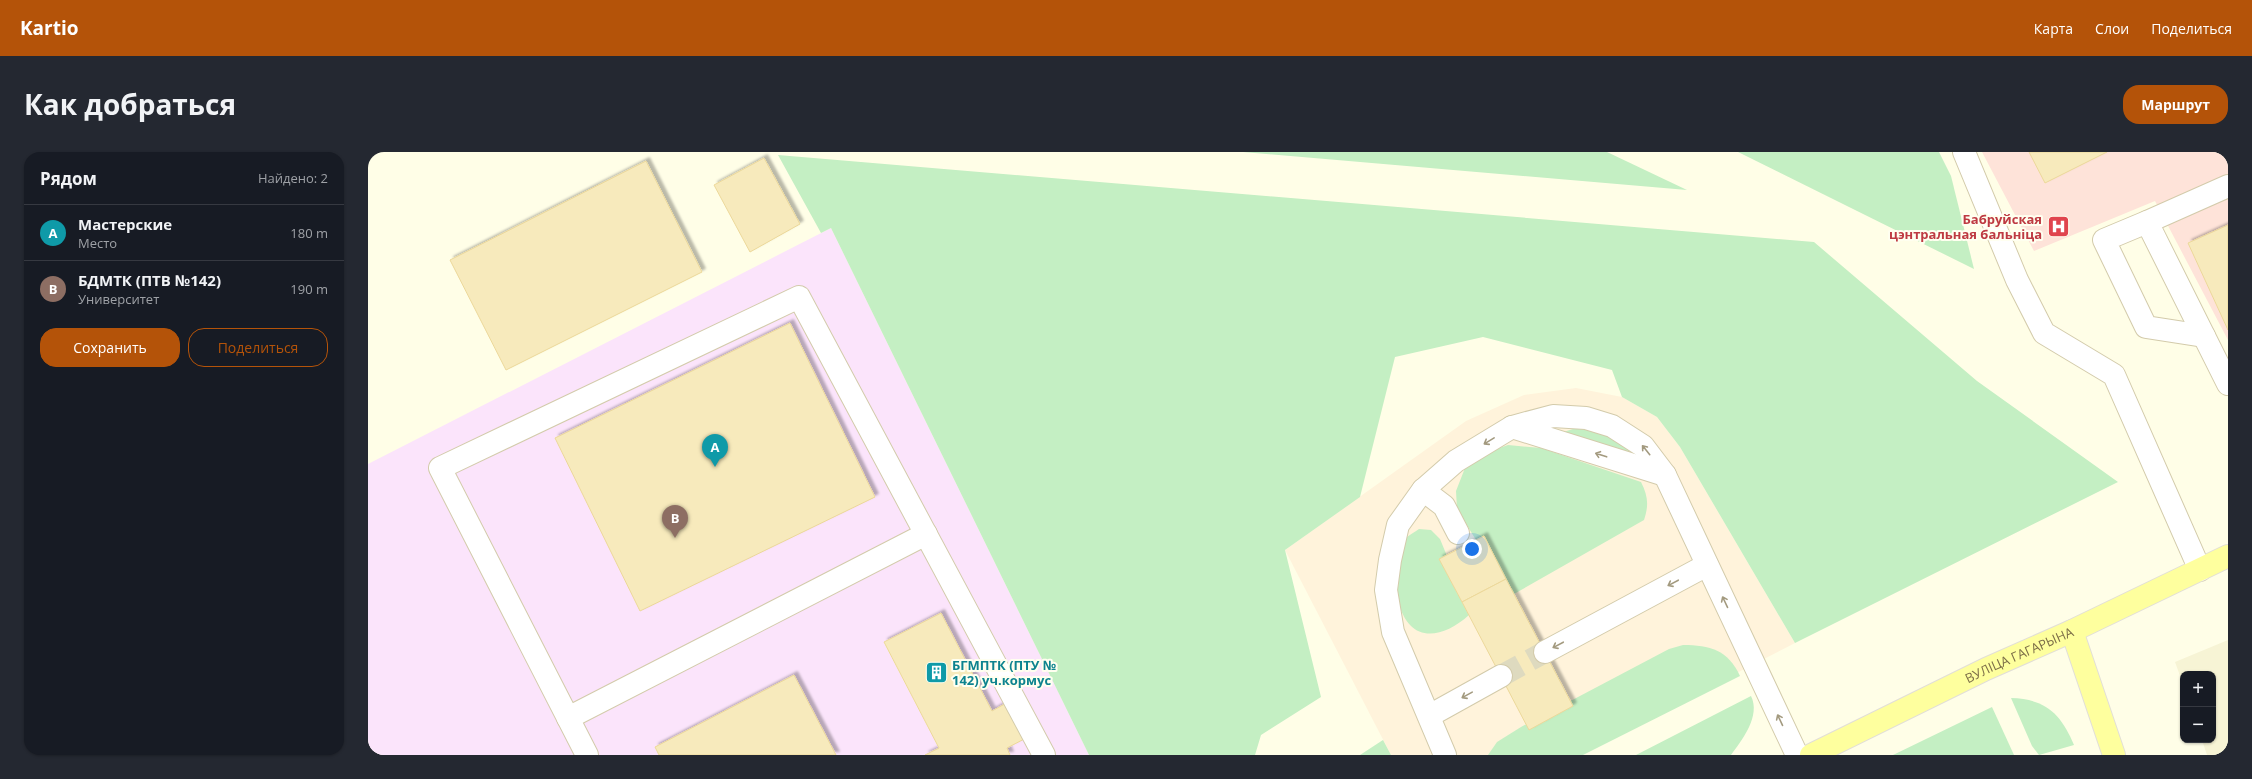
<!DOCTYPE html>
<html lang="ru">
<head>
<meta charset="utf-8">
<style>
	body { margin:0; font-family:"Open Sans",sans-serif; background:#242831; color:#f1f3f6 }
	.controls { position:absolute; right:12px; bottom:12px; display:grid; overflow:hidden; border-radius:8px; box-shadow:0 1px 3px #0004 }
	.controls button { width:36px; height:36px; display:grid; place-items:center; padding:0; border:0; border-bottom:1px solid #363941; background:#171b24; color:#f1f3f6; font:20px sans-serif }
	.you { position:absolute; left:1104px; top:397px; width:14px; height:14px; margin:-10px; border:3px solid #fff; border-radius:50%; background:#1a73e8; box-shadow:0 0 0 6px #1a73e833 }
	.badge { display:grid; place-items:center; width:26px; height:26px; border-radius:50%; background:#b45309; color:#fff; font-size:13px; font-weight:700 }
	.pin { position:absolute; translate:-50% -33px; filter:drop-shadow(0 1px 2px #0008) }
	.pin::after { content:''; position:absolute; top:21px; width:14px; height:12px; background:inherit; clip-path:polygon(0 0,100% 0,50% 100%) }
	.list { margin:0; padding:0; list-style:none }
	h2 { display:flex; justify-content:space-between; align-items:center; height:52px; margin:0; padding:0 16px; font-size:17px }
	h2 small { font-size:13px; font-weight:400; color:#9ea1a6 }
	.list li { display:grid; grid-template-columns:26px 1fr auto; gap:12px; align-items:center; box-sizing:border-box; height:56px; padding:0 16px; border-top:1px solid #363941 }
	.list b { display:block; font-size:15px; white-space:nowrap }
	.list p { margin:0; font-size:13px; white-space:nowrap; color:#9ea1a6 }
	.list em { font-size:13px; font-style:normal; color:#9ea1a6 }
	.actions { display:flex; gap:8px; padding:12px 16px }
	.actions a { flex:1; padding:9px 0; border:1px solid #b45309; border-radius:16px; text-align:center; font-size:14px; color:#b45309 }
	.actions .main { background:#b45309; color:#fff }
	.map { position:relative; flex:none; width:1860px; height:603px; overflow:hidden; border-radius:16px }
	header { display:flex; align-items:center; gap:24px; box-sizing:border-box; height:56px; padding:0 20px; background:#b45309; color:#fff }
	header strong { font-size:19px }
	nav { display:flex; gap:22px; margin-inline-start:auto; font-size:14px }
	.intro { display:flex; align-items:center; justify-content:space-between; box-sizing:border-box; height:96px; padding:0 24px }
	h1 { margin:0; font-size:28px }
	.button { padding:10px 18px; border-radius:16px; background:#b45309; color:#fff; font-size:14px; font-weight:700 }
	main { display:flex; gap:24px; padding:0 24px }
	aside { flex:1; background:#171b24; border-radius:16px; box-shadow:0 1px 3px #0004 }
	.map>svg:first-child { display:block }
	.residential { fill:#f7f4d5 }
	.commercial { fill:#fff3db }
	.education { fill:#fbe4fb }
	.medical { fill:#fee3d9 }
	.green { fill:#c4efc3 }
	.building { fill:#f7eabc; stroke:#ecd89a; filter:url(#shadow) }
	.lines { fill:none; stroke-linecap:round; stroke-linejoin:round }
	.minor-tunnel { stroke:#dedabf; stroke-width:22; stroke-dasharray:22 11; stroke-linecap:butt }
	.minor-casing { stroke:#d3cbab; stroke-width:24 }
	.major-casing { stroke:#e2dfd7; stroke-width:24 }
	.minor { stroke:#fff; stroke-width:22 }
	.major { stroke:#feff9e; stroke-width:22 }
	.oneway { stroke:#a39a7f }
	.labels { text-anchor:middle; stroke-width:4; stroke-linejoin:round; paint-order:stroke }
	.health-label { font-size:13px; font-weight:bold; fill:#be3a42; stroke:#fffff0; text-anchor:end }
	.street-label { font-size:13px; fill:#7c6e48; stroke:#fffff0 }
	.culture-label { font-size:13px; font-weight:bold; fill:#0d838f; stroke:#fffff0; text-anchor:start }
</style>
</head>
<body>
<header>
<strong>Kartio</strong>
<nav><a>Карта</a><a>Слои</a><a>Поделиться</a></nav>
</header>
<div class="intro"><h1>Как добраться</h1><a class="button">Маршрут</a></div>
<main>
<aside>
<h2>Рядом<small>Найдено: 2</small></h2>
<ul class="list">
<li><span class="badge" style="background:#0f9aa8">A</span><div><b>Мастерские</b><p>Место</p></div><em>180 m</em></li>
<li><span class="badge" style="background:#8d6e63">B</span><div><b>БДМТК (ПТВ №142)</b><p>Университет</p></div><em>190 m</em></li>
</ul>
<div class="actions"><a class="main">Сохранить</a><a>Поделиться</a></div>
</aside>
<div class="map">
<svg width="1860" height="603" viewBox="0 0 1860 603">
	<defs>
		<filter id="shadow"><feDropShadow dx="3.5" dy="-3.5" stdDeviation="1" flood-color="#0004"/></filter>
	</defs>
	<rect width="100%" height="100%" fill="#fffee7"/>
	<!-- residential -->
	<path class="residential" d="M 1860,488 L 1860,603 L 1839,603 L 1834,588 L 1845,588 L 1845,522 L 1815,522 L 1815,532 L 1807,510 Z"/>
	<!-- commercial -->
	<path class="commercial" d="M 1208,236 L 1254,245 L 1289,265 L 1312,295 L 1427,491 L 1209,603 L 1023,603 L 917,398 L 1098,269 L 1156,243 Z"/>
	<!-- education -->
	<path class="education" d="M 463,76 L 721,603 L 642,603 L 639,596 L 660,585 L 642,549 L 624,559 L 573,461 L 516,491 L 571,596 L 557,603 L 468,603 L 426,523 L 287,595 L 291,603 L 0,603 L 0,312 Z"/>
	<!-- medical -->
	<path class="medical" d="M 1614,0 L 1860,0 L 1860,188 L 1787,49 L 1666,99 Z"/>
	<!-- green -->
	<g class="green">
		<path d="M 875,0 L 1239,0 L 1319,38 Z"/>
		<path d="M 1370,0 L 1571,0 L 1583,24 L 1606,117 Z"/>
		<path d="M 410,3 L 1446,90 L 1609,229 L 1750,330 L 1427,491 L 1312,295 L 1289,265 L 1254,245 L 1244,218 L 1115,185 L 1027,205 L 992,345 L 917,398 L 953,545 L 893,583 L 887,603 L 721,603 L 463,76 L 453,81 Z"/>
		<path d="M 1205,277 C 1234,277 1249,282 1268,305 L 1189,282 Z"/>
		<path d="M 1140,293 L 1173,296 L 1273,330 C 1280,344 1281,353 1276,368 L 1146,442 L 1116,384 L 1108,388 L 1089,357 L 1088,339 L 1097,316 L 1114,302 Z"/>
		<path d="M 1051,377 L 1063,378 L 1072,387 L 1079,404 L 1072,408 L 1101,463 C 1072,489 1039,491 1030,447 C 1029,439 1031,430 1031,422 C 1031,412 1032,395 1038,386 C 1041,383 1047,380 1051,377 Z"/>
		<path d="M 1315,493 C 1342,493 1360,498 1372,524 L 1215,603 L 1120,603 L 1129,590 L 1153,575 L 1301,497 Z"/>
		<path d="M 1383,544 C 1393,564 1374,588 1363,603 L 1268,603 Z"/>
		<path d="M 1643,546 C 1678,547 1693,562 1706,593 L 1671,603 L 1664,594 Z"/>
		<path d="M 1624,555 L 1646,603 L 1525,603 Z"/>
		<path d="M 1015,588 L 1023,603 L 992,603 Z"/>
	</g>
	<!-- building -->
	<g class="building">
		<path d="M 1661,0 L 1739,0 L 1677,31 Z"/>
		<path d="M 396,6 L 432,72 L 382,100 L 346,33 Z"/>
		<path d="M 278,9 L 334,120 L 138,218 L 82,108 Z"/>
		<path d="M 1860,73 L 1860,178 L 1820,91 Z"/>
		<path d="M 422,171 L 507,345 L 272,459 L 187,286 Z"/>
		<path d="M 1116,384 L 1138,427 L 1094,450 L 1071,407 Z"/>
		<path d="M 1138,427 L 1205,554 L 1161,578 L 1094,450 Z"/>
		<path d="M 573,461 L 624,559 L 642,549 L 660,585 L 639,596 L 642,603 L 557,603 L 571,596 L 516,490 Z"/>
		<path d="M 426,523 L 468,603 L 291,603 L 287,595 Z"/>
	</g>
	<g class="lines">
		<!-- minor-tunnel -->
		<path class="minor-tunnel" d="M 1133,524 L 1177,500"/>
		<defs>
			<g id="minor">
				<path d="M 1596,0 L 1649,128 L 1676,181 L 1746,223 L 1832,418"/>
				<path d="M 1860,34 L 1779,70 L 1860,232"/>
				<path d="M 1779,70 L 1736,88 L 1778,175 L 1836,184"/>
				<path d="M 1144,275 L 1297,323"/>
				<path d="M 1055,338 L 1076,354 L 1090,381"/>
				<path d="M 1177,500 L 1339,413"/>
				<path d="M 1061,564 L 1133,524"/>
				<path d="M 200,566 L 558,382"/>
				<path d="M 219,603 L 72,316 L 431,145 L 676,603"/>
				<path d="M 1077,603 L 1025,480 L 1018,438 L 1022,408 L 1030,373 L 1055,338 L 1088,309 L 1144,275 L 1185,264 L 1218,266 L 1244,274 L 1275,294 L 1297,323 L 1429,603"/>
			</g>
			<g id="major">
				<path d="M 1704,479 L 1746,603"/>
				<path id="s1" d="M 1443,603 L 1618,517 L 1704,479 L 1860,404"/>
			</g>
		</defs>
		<!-- minor casing -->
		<use href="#minor" class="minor-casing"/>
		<!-- major casing -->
		<use href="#major" class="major-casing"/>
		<!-- minor -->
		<use href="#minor" class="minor"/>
		<!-- major -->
		<use href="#major" class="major"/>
	</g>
	<!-- one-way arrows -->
	<defs><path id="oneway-shaft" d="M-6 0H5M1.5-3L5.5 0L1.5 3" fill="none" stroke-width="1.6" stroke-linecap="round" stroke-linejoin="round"/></defs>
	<g class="oneway">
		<use href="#oneway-shaft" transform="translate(1121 289) rotate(149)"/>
		<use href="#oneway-shaft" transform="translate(1278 298) rotate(-129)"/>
		<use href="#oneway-shaft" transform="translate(1233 303) rotate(-162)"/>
		<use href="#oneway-shaft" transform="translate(1305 431) rotate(152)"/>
		<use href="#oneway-shaft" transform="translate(1357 450) rotate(-115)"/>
		<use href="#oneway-shaft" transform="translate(1190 493) rotate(152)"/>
		<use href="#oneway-shaft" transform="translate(1099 543) rotate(151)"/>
		<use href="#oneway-shaft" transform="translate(1412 568) rotate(-115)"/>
	</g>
	<!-- icons -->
	<defs>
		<symbol id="hospital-square" viewBox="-11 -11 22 22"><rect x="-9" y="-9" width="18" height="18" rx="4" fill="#e0444e" stroke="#fffff0"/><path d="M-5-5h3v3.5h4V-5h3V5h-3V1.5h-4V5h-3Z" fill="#fff"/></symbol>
		<symbol id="building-square" viewBox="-11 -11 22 22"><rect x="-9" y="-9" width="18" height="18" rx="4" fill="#0f9aa8" stroke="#fffff0"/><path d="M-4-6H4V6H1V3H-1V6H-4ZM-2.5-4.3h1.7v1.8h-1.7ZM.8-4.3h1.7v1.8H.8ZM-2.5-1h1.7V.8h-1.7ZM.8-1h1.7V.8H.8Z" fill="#fff"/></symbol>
	</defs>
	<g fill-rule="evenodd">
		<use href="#hospital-square" x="1678" y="62" width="25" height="25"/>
		<use href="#building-square" x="556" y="508" width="25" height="25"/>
	</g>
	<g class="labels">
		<!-- health labels -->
		<g class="health-label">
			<text x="1674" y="72">Бабруйская<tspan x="1674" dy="15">цэнтральная бальніца</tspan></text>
		</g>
		<!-- street labels -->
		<g class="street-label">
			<text dy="5" stroke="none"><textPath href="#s1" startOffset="231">ВУЛІЦА ГАГАРЫНА</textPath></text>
		</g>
		<!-- culture labels -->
		<g class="culture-label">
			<text x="584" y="518">БГМПТК (ПТУ №<tspan x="584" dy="15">142) уч.кормус</tspan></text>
		</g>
	</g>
</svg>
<div class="controls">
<button>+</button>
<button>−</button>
</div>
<div class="you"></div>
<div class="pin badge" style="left:347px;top:315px;background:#0f9aa8">A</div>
<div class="pin badge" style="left:307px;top:386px;background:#8d6e63">B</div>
</div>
</main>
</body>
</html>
